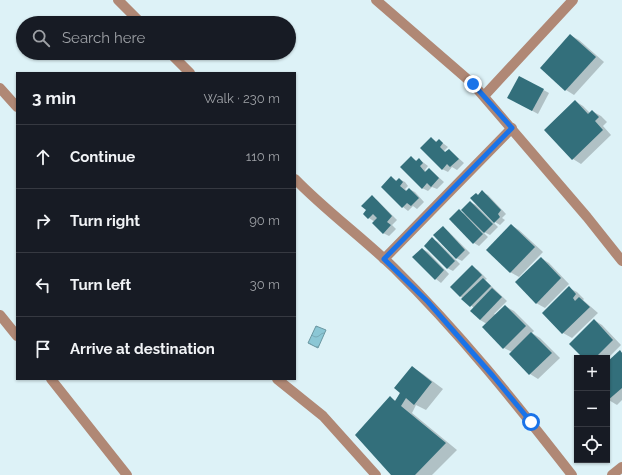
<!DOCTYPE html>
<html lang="en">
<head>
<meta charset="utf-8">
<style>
	body { margin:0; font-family:Raleway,sans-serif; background:#242831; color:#f1f3f6 }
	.controls { position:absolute; right:12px; bottom:12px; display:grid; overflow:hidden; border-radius:0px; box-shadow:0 1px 3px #0004 }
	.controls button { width:36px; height:36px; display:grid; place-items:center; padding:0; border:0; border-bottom:1px solid #363941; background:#171b24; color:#f1f3f6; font:20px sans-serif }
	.stop { position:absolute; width:12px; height:12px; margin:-9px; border:3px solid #1a73e8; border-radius:50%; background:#fff }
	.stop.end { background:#1a73e8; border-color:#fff; box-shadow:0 1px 4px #0008 }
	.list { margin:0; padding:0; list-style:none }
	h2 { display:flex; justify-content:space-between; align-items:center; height:52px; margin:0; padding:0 16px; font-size:17px }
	h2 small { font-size:13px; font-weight:400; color:#9ea1a6 }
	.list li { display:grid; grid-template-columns:26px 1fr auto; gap:12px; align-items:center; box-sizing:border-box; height:64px; padding:0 16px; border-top:1px solid #363941 }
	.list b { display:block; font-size:15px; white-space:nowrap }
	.list em { font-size:13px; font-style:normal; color:#9ea1a6 }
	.icon { flex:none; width:22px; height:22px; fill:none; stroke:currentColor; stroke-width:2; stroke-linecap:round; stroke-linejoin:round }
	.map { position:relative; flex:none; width:622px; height:475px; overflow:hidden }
	.search { position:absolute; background:#171b24; box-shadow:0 1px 3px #0004; left:16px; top:16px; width:280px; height:44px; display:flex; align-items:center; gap:10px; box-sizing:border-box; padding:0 14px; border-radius:22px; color:#9ea1a6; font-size:15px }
	.panel { position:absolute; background:#171b24; box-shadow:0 1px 3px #0004; left:16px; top:72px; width:280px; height:308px; border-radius:0px }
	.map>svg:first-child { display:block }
	.water { fill:url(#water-waves); stroke:#6a97a1 }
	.shadow { fill:#0003 }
	.building { fill:#336f7b }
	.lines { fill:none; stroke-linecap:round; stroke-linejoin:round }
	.street { stroke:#b08875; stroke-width:10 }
	.route { stroke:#1a73e8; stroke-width:5 }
</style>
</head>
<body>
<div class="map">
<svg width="622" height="475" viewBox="0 0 622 475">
	<defs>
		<pattern id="water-waves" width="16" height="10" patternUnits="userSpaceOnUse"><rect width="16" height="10" fill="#8bc7d5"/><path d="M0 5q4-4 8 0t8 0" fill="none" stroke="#78abb7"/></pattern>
	</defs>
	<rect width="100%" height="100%" fill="#ddf2f7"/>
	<!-- water -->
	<path class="water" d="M 316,326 L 326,330 L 318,348 L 308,343 Z"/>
	<!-- shadow -->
	<g class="shadow">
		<path d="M 570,35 L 579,40 L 604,62 L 574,95 L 566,90 L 541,68 Z"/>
		<path d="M 520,77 L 549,93 L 538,114 L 509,98 Z"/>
		<path d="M 575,101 L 583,106 L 590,113 L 592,111 L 601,116 L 607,122 L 603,126 L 611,135 L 581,164 L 573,159 Z"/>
		<path d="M 431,138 L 437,142 L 439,140 L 444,144 L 448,147 L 444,151 L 446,153 L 449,150 L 454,154 L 464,163 L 457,170 L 452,167 L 448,172 L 442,169 Z"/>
		<path d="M 411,158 L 417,161 L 419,159 L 424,163 L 428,166 L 425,170 L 426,172 L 429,169 L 434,173 L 444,182 L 437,189 L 432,187 L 428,191 L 422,188 Z"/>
		<path d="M 391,177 L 397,181 L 399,179 L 405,182 L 408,186 L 405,189 L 407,191 L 409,189 L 415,192 L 424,202 L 417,209 L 413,206 L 408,211 L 403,207 L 382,187 Z"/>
		<path d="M 482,192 L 488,195 L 506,214 L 502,218 L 505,220 L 500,225 L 495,222 L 478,195 Z"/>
		<path d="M 372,197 L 377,200 L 397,220 L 392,225 L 396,229 L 389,236 L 383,233 L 375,222 L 369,218 Z"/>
		<path d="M 470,202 L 476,205 L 498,227 L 490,235 L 482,231 L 488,237 L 479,246 L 474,243 L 459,211 L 467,215 Z"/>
		<path d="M 511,225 L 519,230 L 543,252 L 519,277 L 510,272 Z"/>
		<path d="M 443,227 L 448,231 L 470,253 L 462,261 L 456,258 Z"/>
		<path d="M 432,239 L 438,242 L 460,264 L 453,271 L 447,268 Z"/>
		<path d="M 422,249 L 428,252 L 449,274 L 441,283 L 436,279 L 414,257 Z"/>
		<path d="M 541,258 L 549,263 L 569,284 L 545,308 L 536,303 Z"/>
		<path d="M 472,267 L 478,270 L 487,279 L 485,280 L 507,301 L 494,314 L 496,315 L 505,306 L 514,311 L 534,331 L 532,333 L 540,338 L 560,358 L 538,379 L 530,374 L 512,352 L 504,348 L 487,324 L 480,320 L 474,308 L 460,296 Z"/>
		<path d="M 569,288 L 577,292 L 584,299 L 583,300 L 598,313 L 572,338 L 563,333 L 543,313 Z"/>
		<path d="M 594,320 L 602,325 L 621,345 L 607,359 L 607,358 L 585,358 Z"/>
		<path d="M 620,351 L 622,353 L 622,400 L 617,405 L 607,399 L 607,363 Z"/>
		<path d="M 412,367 L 423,374 L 443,389 L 426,410 L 416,405 L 412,413 L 457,450 L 432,475 L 392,475 L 390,398 L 396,401 Z"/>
	</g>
	<!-- building -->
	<g class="building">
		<path d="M 570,34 L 596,57 L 565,91 L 540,68 Z"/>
		<path d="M 519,76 L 544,89 L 532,111 L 507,98 Z"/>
		<path d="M 575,100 L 588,114 L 592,110 L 599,117 L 595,121 L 603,130 L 572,160 L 544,130 Z"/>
		<path d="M 431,137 L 436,142 L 439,139 L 443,143 L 440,147 L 445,152 L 449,149 L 459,159 L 450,167 L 447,164 L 442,170 L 420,148 Z"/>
		<path d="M 411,156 L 416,161 L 419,158 L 423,163 L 420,166 L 425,172 L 429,168 L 439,178 L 431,187 L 427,183 L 422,189 L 400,167 Z"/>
		<path d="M 391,176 L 396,181 L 399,178 L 403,182 L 400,186 L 406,191 L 409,188 L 419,198 L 411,206 L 407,203 L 402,208 L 381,187 Z"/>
		<path d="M 482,190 L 501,210 L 498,214 L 500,217 L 494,223 L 470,198 L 476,193 L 478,195 Z"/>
		<path d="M 372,195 L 392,216 L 387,222 L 391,225 L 383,234 L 372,223 L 377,218 L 373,214 L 368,219 L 363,214 L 366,210 L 361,206 Z"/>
		<path d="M 470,201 L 493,224 L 484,233 L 461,210 Z"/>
		<path d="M 459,209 L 483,234 L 473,244 L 449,219 Z"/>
		<path d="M 511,224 L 535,247 L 510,273 L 486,250 Z"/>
		<path d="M 443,226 L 465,250 L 456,259 L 433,235 Z"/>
		<path d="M 432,237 L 455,261 L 447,269 L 424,246 Z"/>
		<path d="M 422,248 L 444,270 L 435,280 L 412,257 Z"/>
		<path d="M 541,257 L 561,278 L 536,304 L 515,282 Z"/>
		<path d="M 472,265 L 482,275 L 460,297 L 450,287 Z"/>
		<path d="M 483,278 L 491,286 L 470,307 L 461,299 Z"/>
		<path d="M 569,286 L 576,294 L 573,298 L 575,301 L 579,297 L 590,307 L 562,334 L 542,313 Z"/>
		<path d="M 492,288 L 502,297 L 480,320 L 470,311 Z"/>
		<path d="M 505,305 L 526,326 L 503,349 L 482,327 Z"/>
		<path d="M 594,319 L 613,340 L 595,358 L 583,358 L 569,344 Z"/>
		<path d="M 531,332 L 552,353 L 529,375 L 509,354 Z"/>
		<path d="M 620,350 L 622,353 L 622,388 L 607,401 L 607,362 Z"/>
		<path d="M 412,366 L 432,382 L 414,405 L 406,398 L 401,406 L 446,443 L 415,475 L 391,475 L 355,435 L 390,396 L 395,401 L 400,393 L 394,388 Z"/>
	</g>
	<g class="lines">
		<!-- street -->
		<g class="street">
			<path d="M 118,0 L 141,23"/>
			<path d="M 376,0 L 473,84 L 587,217 L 622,261"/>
			<path d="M 170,53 L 190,73"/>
			<path d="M 0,88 L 17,107"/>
			<path d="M 484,96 L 573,0"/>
			<path d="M 295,179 C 326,211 362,237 394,268 C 459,332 516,403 572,475"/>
			<path d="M 384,259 L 512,128"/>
			<path d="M 0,315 L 17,336"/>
			<path d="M 51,379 L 127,475"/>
			<path d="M 277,379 L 323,416 L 376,475"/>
			<path d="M 612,475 L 622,467"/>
		</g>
	</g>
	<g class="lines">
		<!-- route -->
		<path class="route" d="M 473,84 L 512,128 L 384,259 L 428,302 L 493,376 L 531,422"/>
	</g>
</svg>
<div class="controls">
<button>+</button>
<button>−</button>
<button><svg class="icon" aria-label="locate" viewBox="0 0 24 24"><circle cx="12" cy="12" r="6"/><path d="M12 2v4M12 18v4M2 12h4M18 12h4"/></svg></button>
</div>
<div class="stop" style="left:531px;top:422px"></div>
<div class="stop end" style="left:473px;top:84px"></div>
<div class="search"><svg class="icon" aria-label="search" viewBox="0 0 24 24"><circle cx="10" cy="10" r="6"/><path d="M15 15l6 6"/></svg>Search here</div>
<section class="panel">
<h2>3 min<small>Walk · 230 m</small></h2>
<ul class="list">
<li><svg class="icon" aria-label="ahead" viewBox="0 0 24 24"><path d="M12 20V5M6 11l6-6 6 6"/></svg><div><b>Continue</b></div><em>110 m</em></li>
<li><svg class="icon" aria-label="right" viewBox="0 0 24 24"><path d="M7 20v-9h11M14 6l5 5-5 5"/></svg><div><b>Turn right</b></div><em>90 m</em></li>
<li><svg class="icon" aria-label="left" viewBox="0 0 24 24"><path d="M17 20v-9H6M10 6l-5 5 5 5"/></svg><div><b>Turn left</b></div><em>30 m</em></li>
<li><svg class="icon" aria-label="arrive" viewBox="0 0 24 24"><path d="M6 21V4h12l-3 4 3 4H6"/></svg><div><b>Arrive at destination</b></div></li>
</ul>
</section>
</div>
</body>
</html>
